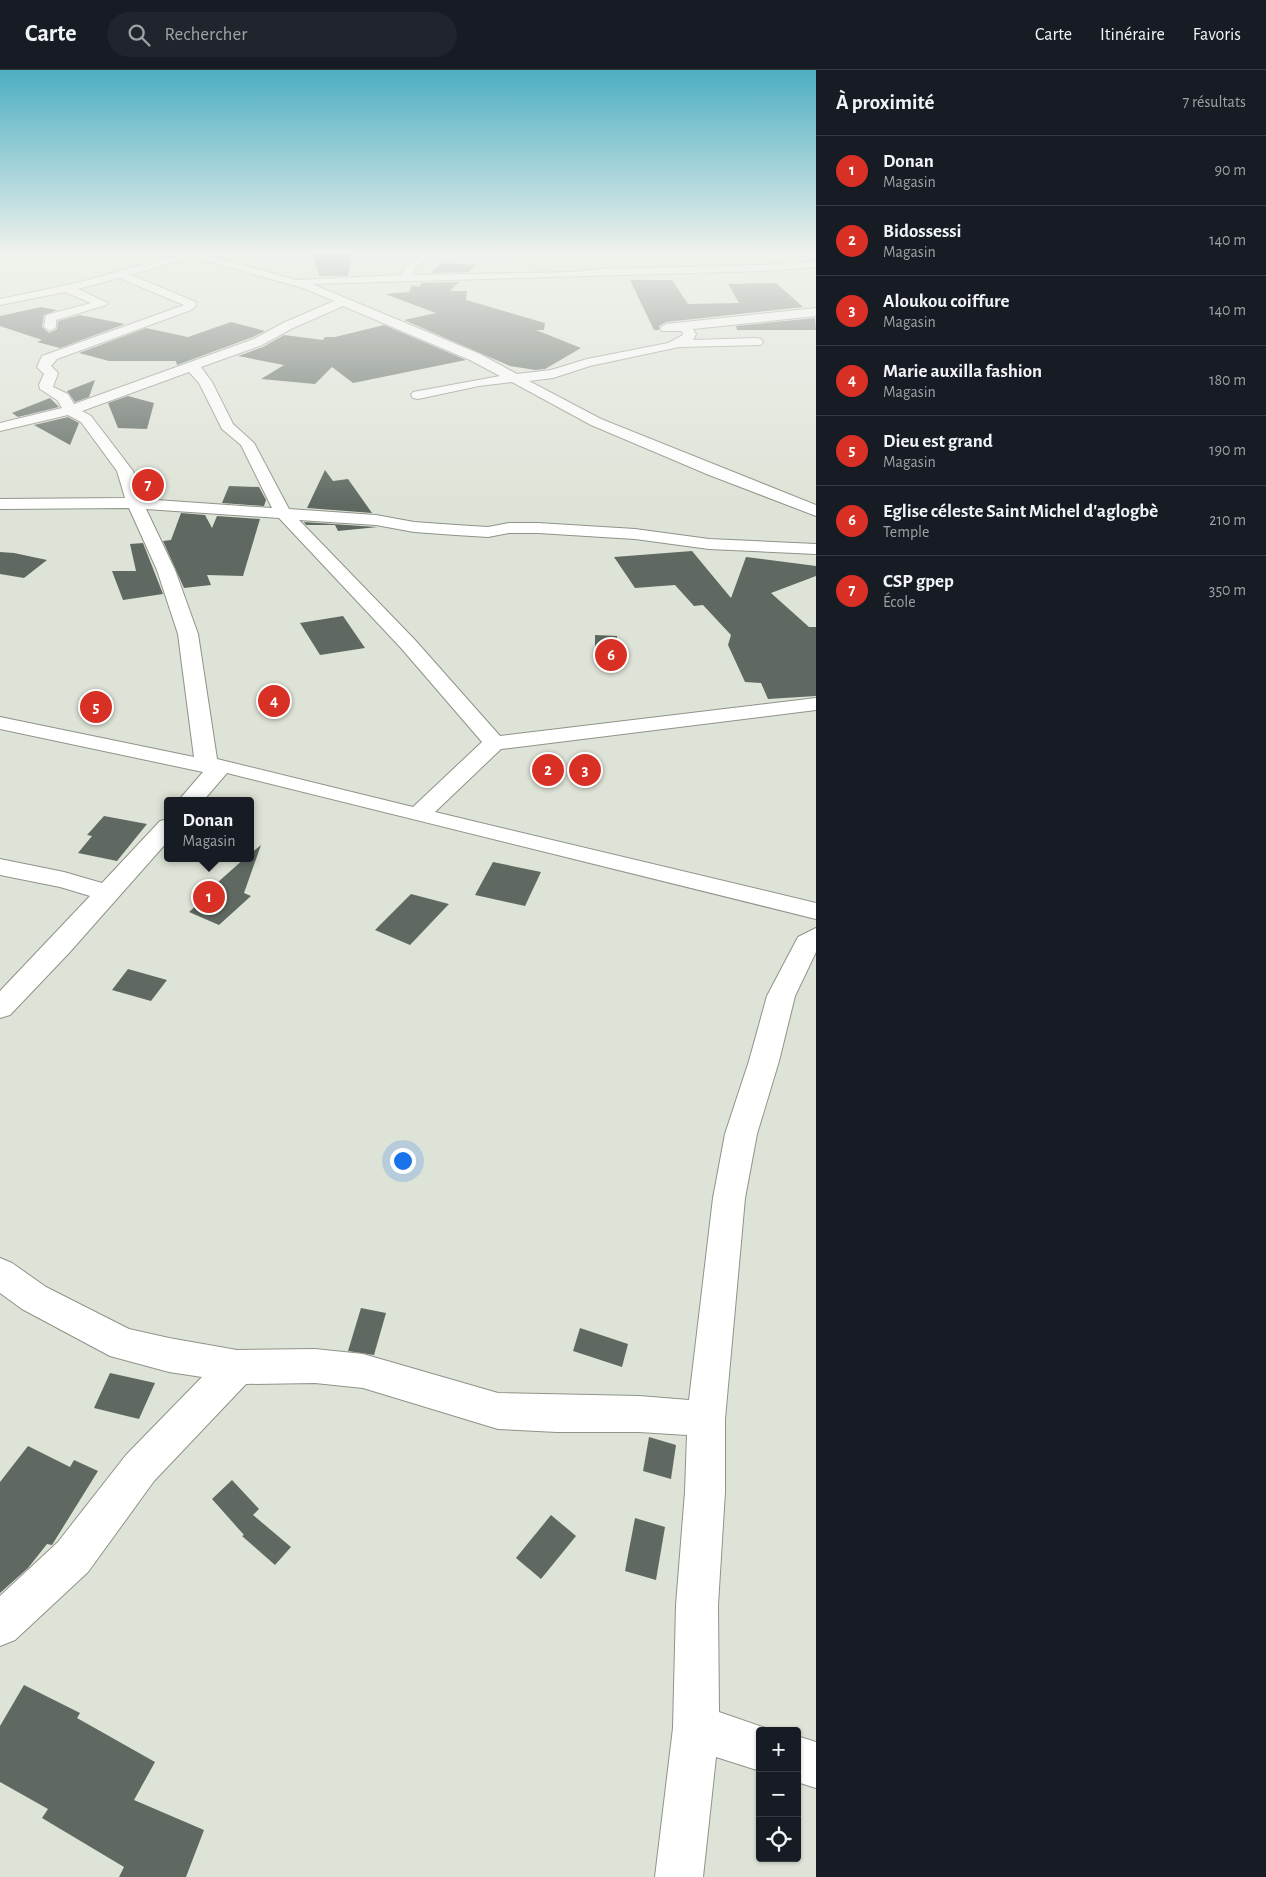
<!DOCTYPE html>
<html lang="fr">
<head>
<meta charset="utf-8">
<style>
	body { margin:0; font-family:"Alegreya Sans",sans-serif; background:#20242c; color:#f1f3f6 }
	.controls { position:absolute; right:15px; bottom:15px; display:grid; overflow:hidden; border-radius:5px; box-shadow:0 1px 4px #0004 }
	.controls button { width:45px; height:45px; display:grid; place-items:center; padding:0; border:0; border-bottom:1px solid #363941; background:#171b24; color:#f1f3f6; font:25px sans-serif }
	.you { position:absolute; left:402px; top:1090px; width:18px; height:18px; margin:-12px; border:4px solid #fff; border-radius:50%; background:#1a73e8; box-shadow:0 0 0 8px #1a73e833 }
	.badge { display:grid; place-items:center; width:32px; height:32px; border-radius:50%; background:#d93025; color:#fff; font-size:16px; font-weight:700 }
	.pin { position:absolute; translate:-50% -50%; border:2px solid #fff; box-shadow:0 1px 5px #0006 }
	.popup { position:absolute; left:164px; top:727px; width:90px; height:65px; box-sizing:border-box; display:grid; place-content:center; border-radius:5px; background:#171b24; filter:drop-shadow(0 1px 4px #0005); font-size:16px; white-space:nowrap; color:#9ea1a6 }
	.popup b { font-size:19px; color:#f1f3f6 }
	.popup::after { content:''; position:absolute; left:50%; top:100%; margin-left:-10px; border:10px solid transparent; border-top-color:#171b24 }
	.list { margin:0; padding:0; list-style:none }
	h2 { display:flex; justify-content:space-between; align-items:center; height:65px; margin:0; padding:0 20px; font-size:21px }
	h2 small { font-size:16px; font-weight:400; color:#9ea1a6 }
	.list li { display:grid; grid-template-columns:32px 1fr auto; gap:15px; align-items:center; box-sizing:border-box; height:70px; padding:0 20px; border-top:1px solid #363941 }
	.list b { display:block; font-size:19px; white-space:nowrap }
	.list p { margin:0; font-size:16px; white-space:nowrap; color:#9ea1a6 }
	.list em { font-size:16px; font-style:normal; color:#9ea1a6 }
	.icon { flex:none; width:28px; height:28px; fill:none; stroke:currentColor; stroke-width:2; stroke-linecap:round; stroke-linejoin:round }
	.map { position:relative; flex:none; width:816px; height:1807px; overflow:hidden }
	header { display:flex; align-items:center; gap:30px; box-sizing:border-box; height:70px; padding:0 25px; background:#171b24; border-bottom:1px solid #363941 }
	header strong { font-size:24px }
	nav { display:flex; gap:28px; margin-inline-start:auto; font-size:18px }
	.search { width:350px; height:45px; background:#20242c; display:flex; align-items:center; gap:12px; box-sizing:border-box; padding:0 18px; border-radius:28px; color:#9ea1a6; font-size:19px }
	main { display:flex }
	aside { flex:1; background:#171b24 }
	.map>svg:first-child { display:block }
	.building { fill:#5f6961 }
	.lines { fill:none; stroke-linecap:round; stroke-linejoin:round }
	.street-casing { stroke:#8f9388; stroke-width:2 }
	.street { fill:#fff; fill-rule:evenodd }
</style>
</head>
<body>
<header>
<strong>Carte</strong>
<div class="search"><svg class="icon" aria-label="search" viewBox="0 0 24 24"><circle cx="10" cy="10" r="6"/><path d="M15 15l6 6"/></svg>Rechercher</div>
<nav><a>Carte</a><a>Itinéraire</a><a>Favoris</a></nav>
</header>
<main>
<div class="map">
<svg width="816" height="1807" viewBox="0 0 816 1807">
	<rect width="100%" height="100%" fill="#dee3d7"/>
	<!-- building -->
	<g class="building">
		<path d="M 313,183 L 351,183 L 348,206 L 319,206 Z"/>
		<path d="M 443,193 L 476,195 L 469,202 L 430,203 Z"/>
		<path d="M 630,210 L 672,210 L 688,234 L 739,233 L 728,214 L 776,213 L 803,237 L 666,252 L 659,256 L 659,260 L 654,260 Z"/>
		<path d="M 459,212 L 450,221 L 467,221 L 466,230 L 545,253 L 544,260 L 536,260 L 581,278 L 545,299 L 535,300 L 510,296 L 404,250 L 436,243 L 385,224 L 409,222 L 412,215 L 419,217 L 422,213 Z"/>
		<path d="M 41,237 L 57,240 L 44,245 L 42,257 L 49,263 L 57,259 L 58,251 L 80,245 L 125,254 L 60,278 L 37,272 L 42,270 L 0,256 L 0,246 Z"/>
		<path d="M 815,248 L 816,260 L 737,260 L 736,256 Z"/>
		<path d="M 231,252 L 265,261 L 253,267 L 177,295 L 176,291 L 109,291 L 79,283 L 146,258 L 188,267 Z"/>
		<path d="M 384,255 L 466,290 L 353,313 L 332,297 L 315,314 L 261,309 L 284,295 L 238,286 L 263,277 L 284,265 L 323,270 L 325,267 L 335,267 Z"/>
		<path d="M 95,310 L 89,327 L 75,332 L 67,321 Z"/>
		<path d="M 128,326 L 154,333 L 147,359 L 118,358 L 108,333 Z"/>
		<path d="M 50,328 L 59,337 L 18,347 L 12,343 Z"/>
		<path d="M 68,347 L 79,353 L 70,375 L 34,355 Z"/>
		<path d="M 325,400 L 333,411 L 348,409 L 372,443 L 307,438 Z"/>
		<path d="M 229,416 L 259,417 L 266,430 L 264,436 L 222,433 Z"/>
		<path d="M 181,443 L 205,445 L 212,458 L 217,446 L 260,449 L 243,506 L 207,505 L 211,515 L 184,518 L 163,471 L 171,470 Z"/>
		<path d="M 304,452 L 376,457 L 378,457 L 338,461 L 335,455 L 306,455 Z"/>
		<path d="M 143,473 L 163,524 L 123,530 L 112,501 L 136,501 L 130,474 Z"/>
		<path d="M 692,481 L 731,528 L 746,487 L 816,496 L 816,506 L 771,523 L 809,557 L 816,557 L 816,626 L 768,629 L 761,613 L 745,612 L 728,575 L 731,565 L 703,535 L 694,536 L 675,515 L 635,518 L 614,487 Z"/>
		<path d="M 0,482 L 14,483 L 47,490 L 24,508 L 0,504 Z"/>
		<path d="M 343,546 L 365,578 L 320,585 L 300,553 Z"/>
		<path d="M 595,565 L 617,566 L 618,593 L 595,591 Z"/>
		<path d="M 104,746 L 147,754 L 117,791 L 78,783 L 92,766 L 87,765 Z"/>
		<path d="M 261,775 L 244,823 L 251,826 L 219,855 L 189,842 L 211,822 L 208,821 L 245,788 L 250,788 L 250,784 Z"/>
		<path d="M 493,792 L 541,802 L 525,836 L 475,825 Z"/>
		<path d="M 411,824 L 449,834 L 410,875 L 375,860 Z"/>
		<path d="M 128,899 L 167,910 L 151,931 L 112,920 Z"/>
		<path d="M 361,1238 L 386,1243 L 374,1285 L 348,1281 Z"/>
		<path d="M 580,1258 L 628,1274 L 622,1297 L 573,1281 Z"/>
		<path d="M 110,1303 L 155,1313 L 139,1349 L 94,1338 Z"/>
		<path d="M 649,1367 L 676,1375 L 671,1409 L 643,1401 Z"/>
		<path d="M 28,1376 L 70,1397 L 74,1390 L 98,1401 L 52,1475 L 47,1474 L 28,1498 L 0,1523 L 0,1412 Z"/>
		<path d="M 232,1410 L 259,1439 L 253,1445 L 291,1477 L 275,1495 L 242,1466 L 244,1465 L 212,1429 Z"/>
		<path d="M 551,1445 L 576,1466 L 541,1509 L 516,1488 Z"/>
		<path d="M 635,1448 L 665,1457 L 656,1510 L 625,1501 Z"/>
		<path d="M 24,1615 L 80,1643 L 77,1648 L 155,1692 L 134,1730 L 204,1760 L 186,1807 L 119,1807 L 124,1797 L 42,1748 L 48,1739 L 0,1712 L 0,1656 Z"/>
	</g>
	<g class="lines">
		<defs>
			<g id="street">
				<path d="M 183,183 L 201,183 L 296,210 L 401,205 C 408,191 418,181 435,183 L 417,196 L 412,205 L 574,202 L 598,199 L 763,195 L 816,191 L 816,197 L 763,201 L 312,214 L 480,284 L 517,304 L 551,300 L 587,289 L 668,273 L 683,265 L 682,261 L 662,261 L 660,258 L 666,254 L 816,238 L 816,246 L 693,259 L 696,264 L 693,270 L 757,268 L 761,269 L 763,272 L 761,275 L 679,277 L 590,296 L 553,308 L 529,311 L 601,349 L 816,435 L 816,446 L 709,405 L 591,355 L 512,312 L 479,316 L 418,329 L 413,328 L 411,325 L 413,322 L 500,306 L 470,290 L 343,236 L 291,259 L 262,275 L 201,297 L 212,312 L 233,354 L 254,373 L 289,439 L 376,445 L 414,452 L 456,455 L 488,457 L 509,453 L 538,453 L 635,459 L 709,469 L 816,474 L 816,484 L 709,479 L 635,469 L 538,463 L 509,463 L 488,467 L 456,465 L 414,462 L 376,455 L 299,450 L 415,570 L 500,666 L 816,628 L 816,640 L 501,679 L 435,742 L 816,833 L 816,849 L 227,703 L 203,731 L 178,731 L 203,702 L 0,659 L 0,647 L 194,687 L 178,564 L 157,500 L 129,438 L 0,439 L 0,429 L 125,428 L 117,401 L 81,352 L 68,345 L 0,361 L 0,353 L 62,338 L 57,330 L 40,319 L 39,315 L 44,304 L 37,297 L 42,286 L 184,235 L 119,208 L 78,219 L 108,233 L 106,235 L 56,250 L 56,257 L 50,261 L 44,257 L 46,245 L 91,233 L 65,222 L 0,235 L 0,229 L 81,212 ZM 192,187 L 303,218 L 334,231 L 283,253 L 254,269 L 74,334 L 68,324 L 53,317 L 58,303 L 51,296 L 57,289 L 191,240 L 196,236 L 196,232 L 131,205 ZM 189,302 L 199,313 L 222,359 L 241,375 L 272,438 L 142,429 L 133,401 L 91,346 L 82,341 ZM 146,439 L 279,448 L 401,578 L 482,672 L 413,737 L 217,689 L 198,564 L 175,500 Z"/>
				<path d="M 168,749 L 168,771 L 69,883 L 10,945 L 0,948 L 0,921 L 90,826 L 60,817 L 0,805 L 0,789 L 64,802 L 102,813 L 160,751 Z"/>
				<path d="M 816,858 L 816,882 L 795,926 L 779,991 L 757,1064 L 745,1128 L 725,1349 L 725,1422 L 718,1535 L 719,1642 L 774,1661 L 760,1661 L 760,1701 L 716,1687 L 703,1807 L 655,1807 L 673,1658 L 676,1535 L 685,1422 L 687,1365 L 639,1362 L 557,1362 L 498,1359 L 363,1318 L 315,1313 L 246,1314 L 154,1411 L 88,1502 L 15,1570 L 0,1576 L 0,1526 L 58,1472 L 126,1385 L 202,1307 L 169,1302 L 110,1286 L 22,1239 L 0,1223 L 0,1188 L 12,1193 L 46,1217 L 129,1259 L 169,1268 L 237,1280 L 315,1279 L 363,1284 L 498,1323 L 639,1326 L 689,1330 L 713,1128 L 725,1064 L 749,991 L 767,926 L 798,867 Z"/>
				<path d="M 797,1666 L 816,1672 L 816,1718 L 797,1712 Z"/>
			</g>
		</defs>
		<!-- street casing -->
		<use href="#street" class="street-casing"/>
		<!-- street -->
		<use href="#street" class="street"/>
	</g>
	<!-- sky -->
	<linearGradient id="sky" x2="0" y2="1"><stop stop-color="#4daec2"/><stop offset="0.42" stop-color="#f0f2ed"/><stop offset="1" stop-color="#f0f2ed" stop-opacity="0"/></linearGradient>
	<rect width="816" height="435" fill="url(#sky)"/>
</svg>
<div class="controls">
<button>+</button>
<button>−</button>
<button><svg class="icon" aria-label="locate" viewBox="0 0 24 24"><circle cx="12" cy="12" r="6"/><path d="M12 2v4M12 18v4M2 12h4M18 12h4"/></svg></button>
</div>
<div class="you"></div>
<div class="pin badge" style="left:209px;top:827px">1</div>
<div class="popup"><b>Donan</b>Magasin</div>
<div class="pin badge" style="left:548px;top:700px">2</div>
<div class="pin badge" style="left:585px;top:700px">3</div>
<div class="pin badge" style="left:274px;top:631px">4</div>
<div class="pin badge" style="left:96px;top:637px">5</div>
<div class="pin badge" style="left:611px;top:585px">6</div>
<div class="pin badge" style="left:148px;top:415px">7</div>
</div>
<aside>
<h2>À proximité<small>7 résultats</small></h2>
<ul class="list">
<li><span class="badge">1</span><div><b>Donan</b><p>Magasin</p></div><em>90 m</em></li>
<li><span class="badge">2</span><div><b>Bidossessi</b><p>Magasin</p></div><em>140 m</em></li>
<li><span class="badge">3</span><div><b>Aloukou coiffure</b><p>Magasin</p></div><em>140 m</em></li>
<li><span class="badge">4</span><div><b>Marie auxilla fashion</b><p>Magasin</p></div><em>180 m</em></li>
<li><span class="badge">5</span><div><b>Dieu est grand</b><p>Magasin</p></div><em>190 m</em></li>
<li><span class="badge">6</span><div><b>Eglise céleste Saint Michel d'aglogbè</b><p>Temple</p></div><em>210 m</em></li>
<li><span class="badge">7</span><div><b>CSP gpep</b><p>École</p></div><em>350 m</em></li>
</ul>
</aside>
</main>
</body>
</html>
